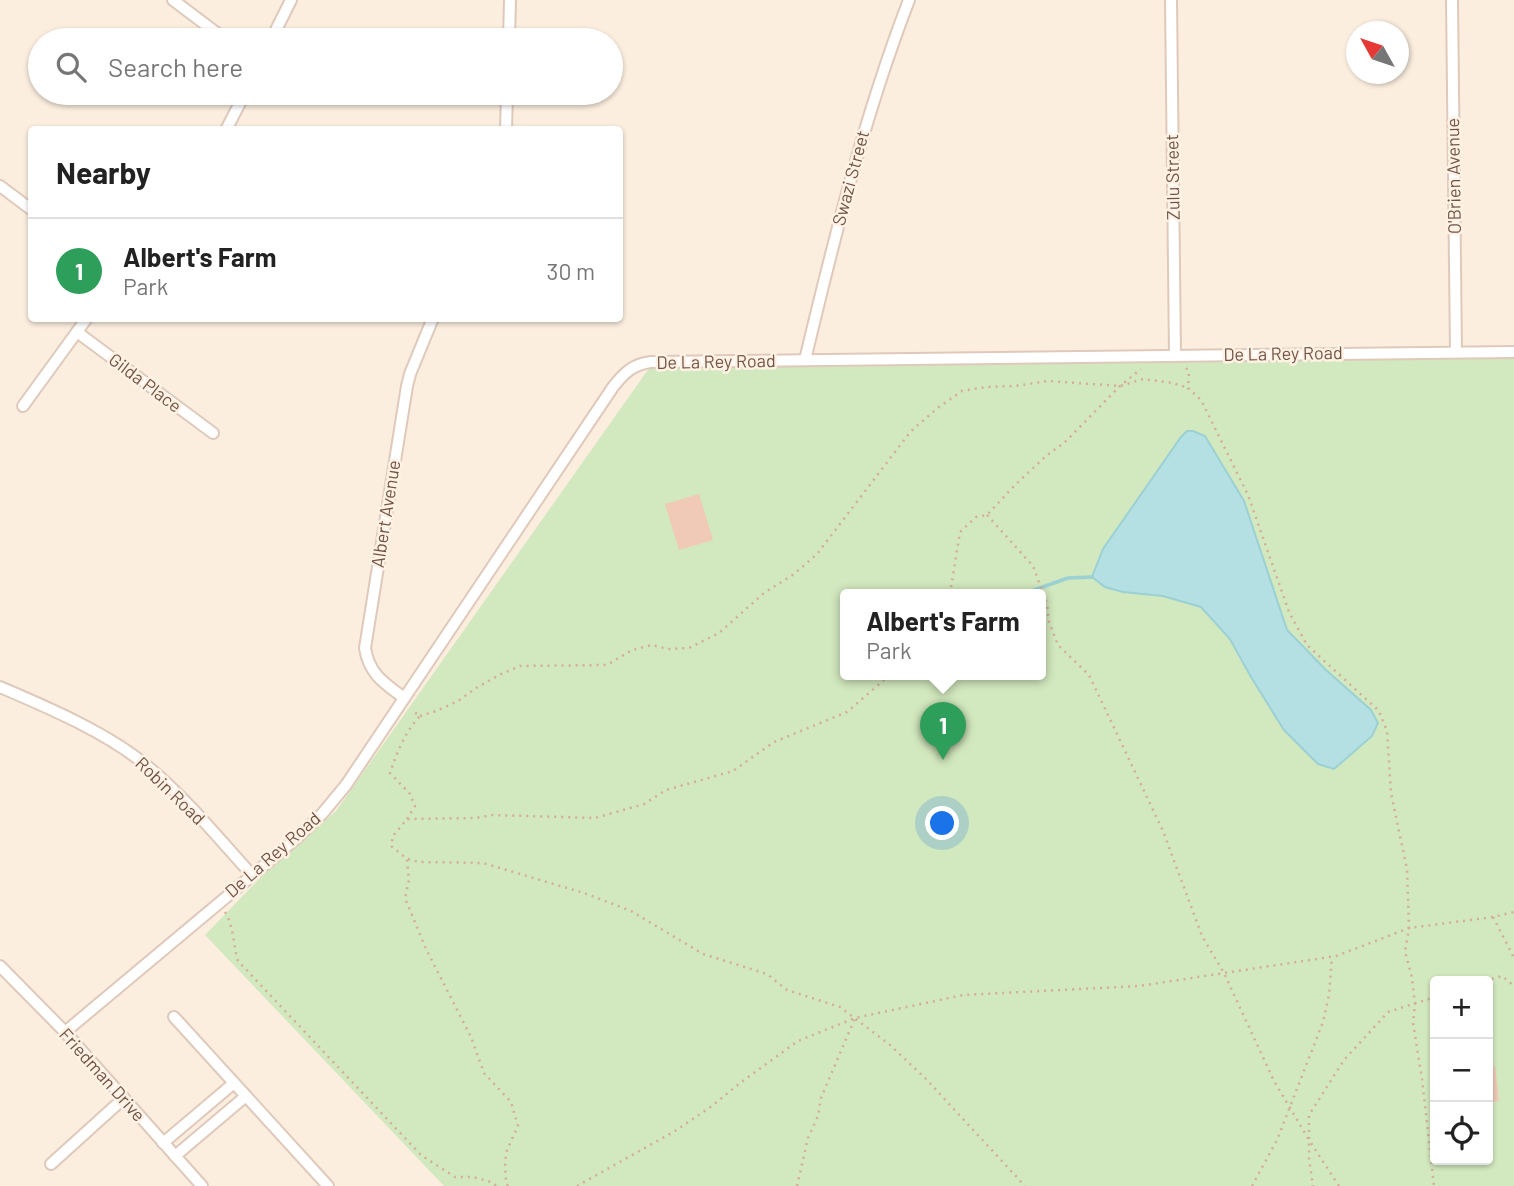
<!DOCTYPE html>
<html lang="en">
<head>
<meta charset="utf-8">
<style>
	body { margin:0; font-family:Barlow,sans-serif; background:#f6f6f6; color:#222 }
	.controls { position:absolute; right:21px; bottom:21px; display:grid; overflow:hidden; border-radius:7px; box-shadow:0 2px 5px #0004 }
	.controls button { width:63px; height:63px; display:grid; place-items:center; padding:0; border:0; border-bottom:2px solid #e0e0e0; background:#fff; color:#222; font:35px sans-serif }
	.compass { position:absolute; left:1346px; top:21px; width:63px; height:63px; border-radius:50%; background:#fff; box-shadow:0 2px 5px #0004; rotate:310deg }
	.you { position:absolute; left:943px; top:824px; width:24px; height:24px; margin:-18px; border:5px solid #fff; border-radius:50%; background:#1a73e8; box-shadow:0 0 0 10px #1a73e833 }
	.badge { display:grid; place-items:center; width:46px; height:46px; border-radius:50%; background:#b45309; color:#fff; font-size:23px; font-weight:700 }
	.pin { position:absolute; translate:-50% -58px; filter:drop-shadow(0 2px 4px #0008) }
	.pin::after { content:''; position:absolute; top:37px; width:24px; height:21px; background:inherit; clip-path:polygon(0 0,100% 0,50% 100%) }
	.popup { position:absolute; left:840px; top:589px; width:206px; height:91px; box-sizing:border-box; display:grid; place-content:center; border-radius:7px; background:#fff; filter:drop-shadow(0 2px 5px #0005); font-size:23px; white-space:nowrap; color:#767676 }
	.popup b { font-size:26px; color:#222 }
	.popup::after { content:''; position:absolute; left:50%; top:100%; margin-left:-14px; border:14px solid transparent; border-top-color:#fff }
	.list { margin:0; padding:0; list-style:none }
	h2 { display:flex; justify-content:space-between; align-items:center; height:91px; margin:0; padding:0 28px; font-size:30px }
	h2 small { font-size:23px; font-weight:400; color:#767676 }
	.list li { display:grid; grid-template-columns:46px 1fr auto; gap:21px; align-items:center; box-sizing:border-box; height:105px; padding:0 28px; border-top:2px solid #e0e0e0 }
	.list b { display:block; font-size:26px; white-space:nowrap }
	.list p { margin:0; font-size:23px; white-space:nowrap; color:#767676 }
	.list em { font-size:23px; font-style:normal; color:#767676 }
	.icon { flex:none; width:38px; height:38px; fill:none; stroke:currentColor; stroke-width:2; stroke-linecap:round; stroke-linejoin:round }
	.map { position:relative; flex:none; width:1514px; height:1186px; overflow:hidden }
	.search { position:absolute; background:#fff; box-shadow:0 2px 5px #0004; left:28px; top:28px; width:595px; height:77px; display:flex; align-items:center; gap:18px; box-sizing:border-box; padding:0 24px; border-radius:38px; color:#767676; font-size:26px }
	.panel { position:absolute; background:#fff; box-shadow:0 2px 5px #0004; left:28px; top:126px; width:595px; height:196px; border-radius:7px }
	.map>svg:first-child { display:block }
	.green { fill:#d2e8be; fill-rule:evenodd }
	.water { fill:#b5e0e3; stroke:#9bd0d5; stroke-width:2 }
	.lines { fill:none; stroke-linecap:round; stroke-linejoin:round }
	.stream { stroke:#9bd0d5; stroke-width:3.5 }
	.building { fill:#f0c9b7 }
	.minor-casing { stroke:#dfc9bb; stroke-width:14 }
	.path { stroke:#d4ad9b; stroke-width:2.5; stroke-dasharray:2 5; stroke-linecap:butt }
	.minor { stroke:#fff; stroke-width:10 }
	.labels { text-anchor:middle; stroke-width:5; stroke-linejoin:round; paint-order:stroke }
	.street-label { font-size:18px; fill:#705348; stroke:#fff2e4 }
</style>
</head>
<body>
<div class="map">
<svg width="1514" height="1186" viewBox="0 0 1514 1186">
	<rect width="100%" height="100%" fill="#fbeedf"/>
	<!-- green -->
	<path class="green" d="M 1514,357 L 1514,1186 L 444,1186 L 205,935 L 267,871 L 336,811 L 650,367 ZM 845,594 L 1041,594 L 1041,674 L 845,674 ZM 1435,981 L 1488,981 L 1488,1160 L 1435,1160 Z"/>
	<!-- water -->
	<path class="water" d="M 1187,431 L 1193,431 L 1205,436 L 1244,501 L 1287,630 L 1326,670 L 1371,710 L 1378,723 L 1372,736 L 1334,769 L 1318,764 L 1284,730 L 1251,677 L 1230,639 L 1201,607 L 1163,596 L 1123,592 L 1105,587 L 1092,577 L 1103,549 L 1181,437 Z"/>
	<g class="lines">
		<!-- stream -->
		<path class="stream" d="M 1023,594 L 1068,578 L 1092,577"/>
	</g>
	<!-- building -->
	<g class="building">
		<path d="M 699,494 L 713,540 L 679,550 L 665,504 Z"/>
		<path d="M 1488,1066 L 1495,1066 L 1499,1101 L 1488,1103 Z"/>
	</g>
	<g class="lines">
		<defs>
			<g id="minor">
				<path d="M 173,0 L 226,40"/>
				<path d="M 1171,0 L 1175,355"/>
				<path d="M 1452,0 L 1456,352"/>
				<path d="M 271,40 L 291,0"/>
				<path d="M 509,40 L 510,0"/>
				<path d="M 226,130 L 245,93"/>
				<path d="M 506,130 L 507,93"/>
				<path d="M 0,186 L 32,210"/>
				<path d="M 77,332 L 213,433"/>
				<path d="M 805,360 C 834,239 864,117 909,0"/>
				<path d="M 23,406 L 87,318"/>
				<path d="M 0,687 C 47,707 108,733 147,766 C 185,797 219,839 252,875"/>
				<path d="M 404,698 C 384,683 369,674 365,648 L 407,386 L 410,374 L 433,318"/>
				<path d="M 0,966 L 65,1032 L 202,1186"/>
				<path d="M 174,1017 L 328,1186"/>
				<path d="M 65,1032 L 298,837 L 322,814 L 346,785 L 613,387 C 624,373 633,364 651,362 L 1514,352"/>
				<path d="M 163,1143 L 234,1083"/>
				<path d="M 175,1156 L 246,1096"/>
				<path d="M 51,1164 L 124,1098"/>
			</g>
		</defs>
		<!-- minor casing -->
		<use href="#minor" class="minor-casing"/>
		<!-- path -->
		<g class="path">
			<path d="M 1186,368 L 1189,372 L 1188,388 L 1201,400 L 1248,495 L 1289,612 L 1307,645 L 1379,711 L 1387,731 L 1391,793 L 1407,869 L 1409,928 L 1405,951 L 1412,978 L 1415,1004 L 1413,1023 L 1422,1079 L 1434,1186"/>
			<path d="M 987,515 L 1033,566 L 1047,604 L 1049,622 L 1058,645 L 1089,675 L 1163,831 L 1202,936 L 1224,973 L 1274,1081 L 1309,1140 L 1309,1159 L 1313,1186"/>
			<path d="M 950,594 L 960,532 L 976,517 L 987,515 L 1015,485 L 1046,456 L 1065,442 L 1120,386 L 1141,369"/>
			<path d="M 420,716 L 436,711 L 458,701 L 476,688 L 501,674 L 520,666 L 607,665 L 632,650 L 652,645 L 668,649 L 689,648 L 719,633 L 764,593 L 794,574 L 817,554 L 911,431 L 939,407 L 962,391 L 986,387 L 1015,386 L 1048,381 L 1120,386 L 1143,379 L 1173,383 L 1188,388"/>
			<path d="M 407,819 L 415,806 L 410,794 L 390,773 C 397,752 405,732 420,716 L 411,710"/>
			<path d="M 408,859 L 419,862 L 483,863 L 584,893 L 631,911 L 703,954 L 767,974 L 787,990 L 840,1007 L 890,1045 L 925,1078 L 1025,1186"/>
			<path d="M 225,912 C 234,926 233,945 238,961 L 421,1155 L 455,1177 L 473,1177 L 491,1182 L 497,1186"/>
			<path d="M 1493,917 L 1514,958"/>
			<path d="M 1485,981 L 1502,976 L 1514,986"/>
			<path d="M 508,1186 L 506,1183 L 505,1162 L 507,1150 L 518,1126 L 511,1102 L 484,1073 L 471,1037 L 426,949 L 405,898 L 409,880 L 407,859 L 391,846 L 393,836 L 407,819 L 476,818 L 492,815 L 595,818 L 644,804 L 666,790 L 733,771 L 774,742 L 847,712 L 891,674"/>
			<path d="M 577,1186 L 675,1131 L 712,1106 L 740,1083 L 798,1041 L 855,1018 L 963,995 L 1139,986 L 1336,956 L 1409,928 L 1493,917 L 1514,912"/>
			<path d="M 797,1186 L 808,1138 L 818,1116 L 821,1098 L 855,1018"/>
			<path d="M 1252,1186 L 1277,1140 L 1323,1022 L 1329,995 L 1332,957"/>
			<path d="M 1339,1186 L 1309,1140 L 1309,1115 L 1344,1060 L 1388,1012 L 1435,997"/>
		</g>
		<!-- minor -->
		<use href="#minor" class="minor"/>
	</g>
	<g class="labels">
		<!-- street labels -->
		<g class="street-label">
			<text transform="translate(1454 176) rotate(-91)" y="6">O'Brien Avenue</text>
			<text transform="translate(1173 177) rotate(-91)" y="6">Zulu Street</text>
			<text transform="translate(851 178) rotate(-75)" y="6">Swazi Street</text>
			<text transform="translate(1283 354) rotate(-1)" y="6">De La Rey Road</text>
			<text transform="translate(716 362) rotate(-1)" y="6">De La Rey Road</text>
			<text transform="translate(145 383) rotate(37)" y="6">Gilda Place</text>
			<text transform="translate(386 514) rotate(-81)" y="6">Albert Avenue</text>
			<text transform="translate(170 791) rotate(44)" y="6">Robin Road</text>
			<text transform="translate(273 855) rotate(-41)" y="6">De La Rey Road</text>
			<text transform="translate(102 1075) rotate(48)" y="6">Friedman Drive</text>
		</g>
	</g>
</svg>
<div class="controls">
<button>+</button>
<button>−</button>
<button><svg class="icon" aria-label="locate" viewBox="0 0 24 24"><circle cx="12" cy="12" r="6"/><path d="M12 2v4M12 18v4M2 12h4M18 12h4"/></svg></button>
</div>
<svg class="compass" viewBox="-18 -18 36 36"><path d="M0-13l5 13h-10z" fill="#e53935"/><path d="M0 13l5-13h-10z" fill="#767676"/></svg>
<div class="you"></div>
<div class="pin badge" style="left:943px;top:760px;background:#2e9e5b">1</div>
<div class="popup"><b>Albert's Farm</b>Park</div>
<div class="search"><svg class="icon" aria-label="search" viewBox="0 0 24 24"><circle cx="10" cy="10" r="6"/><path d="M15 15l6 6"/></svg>Search here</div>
<section class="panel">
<h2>Nearby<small></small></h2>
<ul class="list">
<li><span class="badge" style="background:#2e9e5b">1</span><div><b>Albert's Farm</b><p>Park</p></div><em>30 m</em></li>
</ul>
</section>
</div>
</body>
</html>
